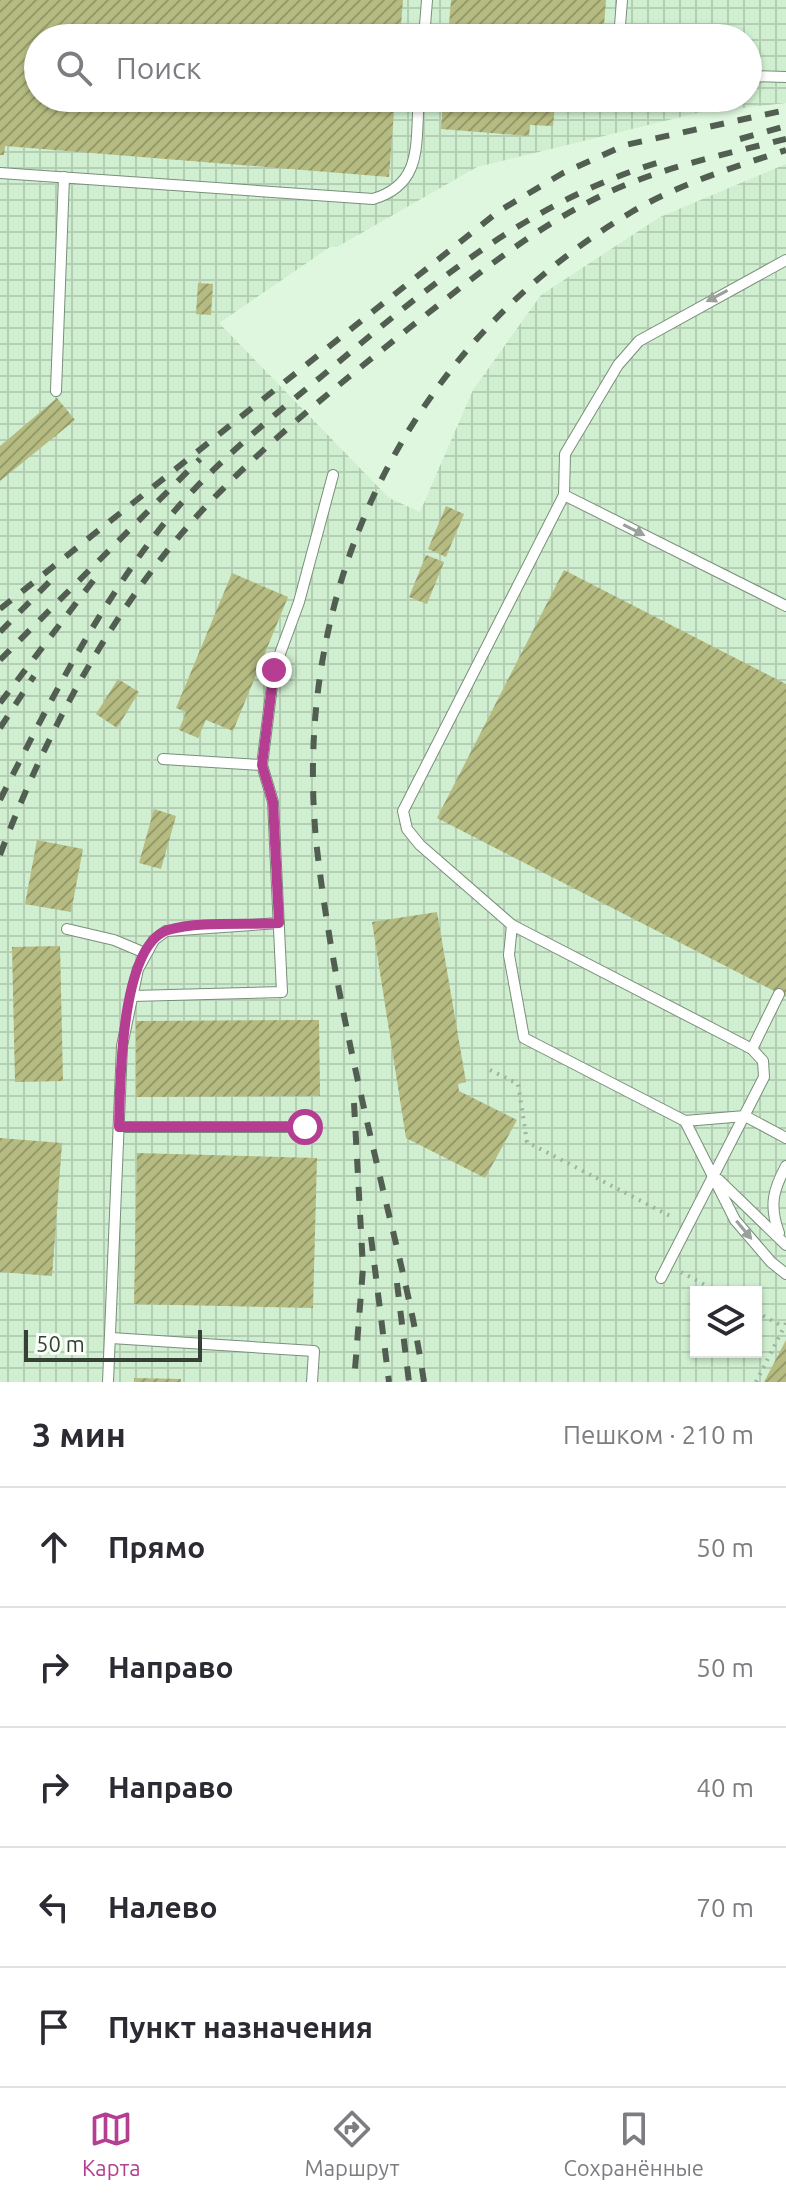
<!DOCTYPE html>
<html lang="ru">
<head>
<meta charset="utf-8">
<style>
	body { margin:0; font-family:Ubuntu,sans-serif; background:#f7f7f7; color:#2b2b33 }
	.controls { position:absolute; right:24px; bottom:24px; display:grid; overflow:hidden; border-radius:0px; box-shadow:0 2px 6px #0004 }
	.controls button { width:72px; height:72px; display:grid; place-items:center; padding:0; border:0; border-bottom:2px solid #e1e1e2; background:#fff; color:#2b2b33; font:40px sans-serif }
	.scale { position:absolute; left:24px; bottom:20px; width:178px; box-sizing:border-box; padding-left:8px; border:4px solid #364036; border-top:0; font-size:22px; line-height:28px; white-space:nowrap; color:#364036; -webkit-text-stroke:6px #f9fef9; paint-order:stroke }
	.stop { position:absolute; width:24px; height:24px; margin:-18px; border:6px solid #b63e92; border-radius:50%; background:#fff }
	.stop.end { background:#b63e92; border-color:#fff; box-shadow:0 2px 8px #0008 }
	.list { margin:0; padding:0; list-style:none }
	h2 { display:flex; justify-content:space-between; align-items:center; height:104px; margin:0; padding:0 32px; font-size:34px }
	h2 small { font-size:26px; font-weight:400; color:#7c7c81 }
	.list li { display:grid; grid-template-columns:52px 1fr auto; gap:24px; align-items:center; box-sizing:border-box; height:120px; padding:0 32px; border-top:2px solid #e1e1e2 }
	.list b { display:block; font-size:30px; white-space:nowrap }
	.list em { font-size:26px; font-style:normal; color:#7c7c81 }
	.icon { flex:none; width:44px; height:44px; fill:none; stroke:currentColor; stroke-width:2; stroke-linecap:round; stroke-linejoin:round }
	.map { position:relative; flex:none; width:786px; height:1382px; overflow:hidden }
	.search { position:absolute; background:#fff; box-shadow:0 2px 6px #0004; left:24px; right:24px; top:24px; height:88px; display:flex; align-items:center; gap:20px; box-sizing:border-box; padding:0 28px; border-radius:44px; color:#7c7c81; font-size:30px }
	.sheet { height:704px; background:#fff }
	nav { display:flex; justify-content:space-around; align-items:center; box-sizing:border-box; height:112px; border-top:2px solid #e1e1e2; background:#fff; font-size:22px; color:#7c7c81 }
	nav a { display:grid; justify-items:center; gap:4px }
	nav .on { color:#b63e92 }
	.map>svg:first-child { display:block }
	.industrial { fill:url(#industrial-grid); fill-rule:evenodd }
	.building { fill:url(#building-hatch) }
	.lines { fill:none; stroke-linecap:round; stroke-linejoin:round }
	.lane-casing { stroke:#788f79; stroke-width:12 }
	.path { stroke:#9eb29e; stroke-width:4; stroke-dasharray:2 6; stroke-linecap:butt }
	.lane { stroke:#fff; stroke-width:10 }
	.rail { stroke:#515e51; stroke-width:6; stroke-dasharray:14 14; stroke-linecap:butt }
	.oneway { fill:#9aa09a }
	.route { stroke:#b63e92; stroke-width:10 }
</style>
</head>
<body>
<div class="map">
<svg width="786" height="1382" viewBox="0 0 786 1382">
	<defs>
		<pattern id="industrial-grid" width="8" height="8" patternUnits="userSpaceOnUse" patternTransform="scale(2)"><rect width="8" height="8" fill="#d0efd0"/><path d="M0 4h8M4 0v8" fill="none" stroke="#b3ceb3"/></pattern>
		<pattern id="building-hatch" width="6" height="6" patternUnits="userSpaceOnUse" patternTransform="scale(2)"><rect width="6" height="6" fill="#b6bc81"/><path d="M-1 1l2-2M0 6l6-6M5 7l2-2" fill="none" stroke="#959a6a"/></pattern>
	</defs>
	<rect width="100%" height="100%" fill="#def7de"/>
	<!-- industrial -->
	<path class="industrial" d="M 0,0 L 786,0 L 786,103 L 697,113 L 477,167 L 337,247 L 330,247 L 219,323 L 389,498 L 420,512 L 473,390 L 541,295 L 660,217 L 786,164 L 786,1382 L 0,1382 ZM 38,38 L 748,38 L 748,98 L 38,98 ZM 696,1292 L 756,1292 L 756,1352 L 696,1352 Z"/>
	<!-- building -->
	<g class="building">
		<path d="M 0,0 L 403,0 L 400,38 L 38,38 L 38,98 L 395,98 L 389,177 L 5,146 L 4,155 L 0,155 Z"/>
		<path d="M 451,0 L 606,0 L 603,38 L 448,38 Z"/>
		<path d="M 443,98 L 598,98 L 598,108 L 555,105 L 553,126 L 530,125 L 529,136 L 441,129 Z"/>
		<path d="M 198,283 L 213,284 L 211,315 L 196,314 Z"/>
		<path d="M 57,398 L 75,420 L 0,481 L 0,446 Z"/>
		<path d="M 446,506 L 464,514 L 446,557 L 428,549 Z"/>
		<path d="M 426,555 L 444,562 L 427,604 L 409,597 Z"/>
		<path d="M 564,570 L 786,684 L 786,997 L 437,818 Z"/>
		<path d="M 232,573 L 288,597 L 233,731 L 206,720 L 198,738 L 179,730 L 186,712 L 176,708 Z"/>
		<path d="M 118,679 L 139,692 L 117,728 L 96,714 Z"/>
		<path d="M 154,809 L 176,816 L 161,869 L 139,863 Z"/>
		<path d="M 37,840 L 83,849 L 71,912 L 25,904 Z"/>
		<path d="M 437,912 L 466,1082 L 458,1084 L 459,1091 L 517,1120 L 485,1178 L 406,1138 L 372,922 Z"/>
		<path d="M 60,946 L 63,1081 L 15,1082 L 12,947 Z"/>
		<path d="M 319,1020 L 320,1096 L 136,1097 L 136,1021 Z"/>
		<path d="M 0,1138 L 62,1143 L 52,1276 L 0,1272 Z"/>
		<path d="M 137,1153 L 317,1158 L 313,1308 L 134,1304 Z"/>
		<path d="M 786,1340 L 786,1382 L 764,1382 Z"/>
		<path d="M 134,1378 L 181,1379 L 181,1382 L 134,1382 Z"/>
	</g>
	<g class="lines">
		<defs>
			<g id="lane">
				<path d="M 424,38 L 427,0"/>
				<path d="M 619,38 L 622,0"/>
				<path d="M 748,76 L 786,77"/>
				<path d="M 0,173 L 373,199 C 424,184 415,142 419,98"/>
				<path d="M 56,391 L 64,177"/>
				<path d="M 564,495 L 786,606"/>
				<path d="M 163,759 L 262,765"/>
				<path d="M 512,925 L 509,955 L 524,1038 L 685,1121 L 735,1220 L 771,1262 L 786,1274"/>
				<path d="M 67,929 L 114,940 L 145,953"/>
				<path d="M 132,996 L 282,992 L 273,802 L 262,765 L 274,670 L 299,602 L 333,475"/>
				<path d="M 752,1049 L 779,994"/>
				<path d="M 685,1121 L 745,1116 L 786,1138"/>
				<path d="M 119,1127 L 305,1127"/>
				<path d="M 719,1180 L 786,1245"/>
				<path d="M 779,1233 C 769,1206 773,1190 786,1166"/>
				<path d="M 661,1278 L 764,1077 L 763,1061 L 752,1049 L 512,925 L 420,845 L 407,829 L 403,811 L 564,495 L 565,454 L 618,365 L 639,341 L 786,260"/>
				<path d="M 111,1338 L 314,1351 L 312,1382"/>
				<path d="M 108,1382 L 122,1046 L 138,969 L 154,940 L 166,931 L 279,923"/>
			</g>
		</defs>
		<!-- lane casing -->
		<use href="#lane" class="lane-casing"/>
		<!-- path -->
		<g class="path">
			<path d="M 490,1070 L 518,1084 L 527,1142 L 672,1217"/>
			<path d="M 681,1272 L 718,1292"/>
			<path d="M 756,1312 L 784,1327"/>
			<path d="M 756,1382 L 786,1323"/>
		</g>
		<!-- lane -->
		<use href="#lane" class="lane"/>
		<!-- rail -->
		<g class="rail">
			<path d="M 740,139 L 786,126"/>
			<path d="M 0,609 L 499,211 L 563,173 L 625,145 L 786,110"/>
			<path d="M 0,632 L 53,578"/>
			<path d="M 0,660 L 200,459"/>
			<path d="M 0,703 L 96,577"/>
			<path d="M 0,728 L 34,676"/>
			<path d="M 0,800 C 46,709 91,620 152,539 C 199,476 262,425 322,376 C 429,286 530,199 667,160"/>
			<path d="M 0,855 C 46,733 109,614 196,517 C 260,447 335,388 408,329 C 474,277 540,222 618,188 C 672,165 730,153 786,139"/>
			<path d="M 354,1103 L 363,1268 L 354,1382"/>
			<path d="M 371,1237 L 389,1382"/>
			<path d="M 397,1283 L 409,1382"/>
			<path d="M 424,1382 C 413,1306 393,1234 376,1160 C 352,1058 329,953 317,849 C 289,591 406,347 630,213 C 678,184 732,168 786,150"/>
		</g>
	</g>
	<!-- one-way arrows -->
	<defs><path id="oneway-solid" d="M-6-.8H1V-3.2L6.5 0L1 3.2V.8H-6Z" transform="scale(2)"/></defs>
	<g class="oneway">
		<use href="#oneway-solid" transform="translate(717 296) rotate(152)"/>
		<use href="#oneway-solid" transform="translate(634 530) rotate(27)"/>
		<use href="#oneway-solid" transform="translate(744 1230) rotate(50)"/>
	</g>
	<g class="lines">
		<!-- route -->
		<path class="route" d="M 274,670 L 262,765 L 273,802 L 279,923 C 246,925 199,921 168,930 C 120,945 120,1085 119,1127 L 305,1127"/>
	</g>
</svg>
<div class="controls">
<button><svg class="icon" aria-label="layers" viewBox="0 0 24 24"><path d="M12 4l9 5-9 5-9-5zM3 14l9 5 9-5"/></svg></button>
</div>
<div class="scale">50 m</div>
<div class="stop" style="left:305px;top:1127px"></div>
<div class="stop end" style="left:274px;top:670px"></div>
<div class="search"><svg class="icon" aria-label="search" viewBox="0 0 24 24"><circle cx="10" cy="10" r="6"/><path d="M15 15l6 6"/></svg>Поиск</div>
</div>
<section class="sheet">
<h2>3 мин<small>Пешком · 210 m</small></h2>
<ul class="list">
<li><svg class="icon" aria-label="ahead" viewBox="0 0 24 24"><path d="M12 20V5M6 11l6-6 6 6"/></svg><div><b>Прямо</b></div><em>50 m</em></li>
<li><svg class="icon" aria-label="right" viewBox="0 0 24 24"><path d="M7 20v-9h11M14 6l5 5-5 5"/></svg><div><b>Направо</b></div><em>50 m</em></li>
<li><svg class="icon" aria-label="right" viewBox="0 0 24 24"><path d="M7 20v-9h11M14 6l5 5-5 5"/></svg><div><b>Направо</b></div><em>40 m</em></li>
<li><svg class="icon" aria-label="left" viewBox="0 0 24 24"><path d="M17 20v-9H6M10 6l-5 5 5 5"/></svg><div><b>Налево</b></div><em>70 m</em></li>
<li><svg class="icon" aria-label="arrive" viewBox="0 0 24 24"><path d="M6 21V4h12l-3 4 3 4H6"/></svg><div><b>Пункт назначения</b></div></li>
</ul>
</section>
<nav>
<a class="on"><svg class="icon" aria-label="map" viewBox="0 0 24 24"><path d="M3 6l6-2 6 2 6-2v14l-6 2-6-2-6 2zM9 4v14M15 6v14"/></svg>Карта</a>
<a><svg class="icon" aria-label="directions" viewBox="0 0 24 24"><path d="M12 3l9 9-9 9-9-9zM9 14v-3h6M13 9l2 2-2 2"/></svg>Маршрут</a>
<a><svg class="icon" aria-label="saved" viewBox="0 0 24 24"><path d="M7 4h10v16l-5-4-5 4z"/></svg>Сохранённые</a>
</nav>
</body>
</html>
